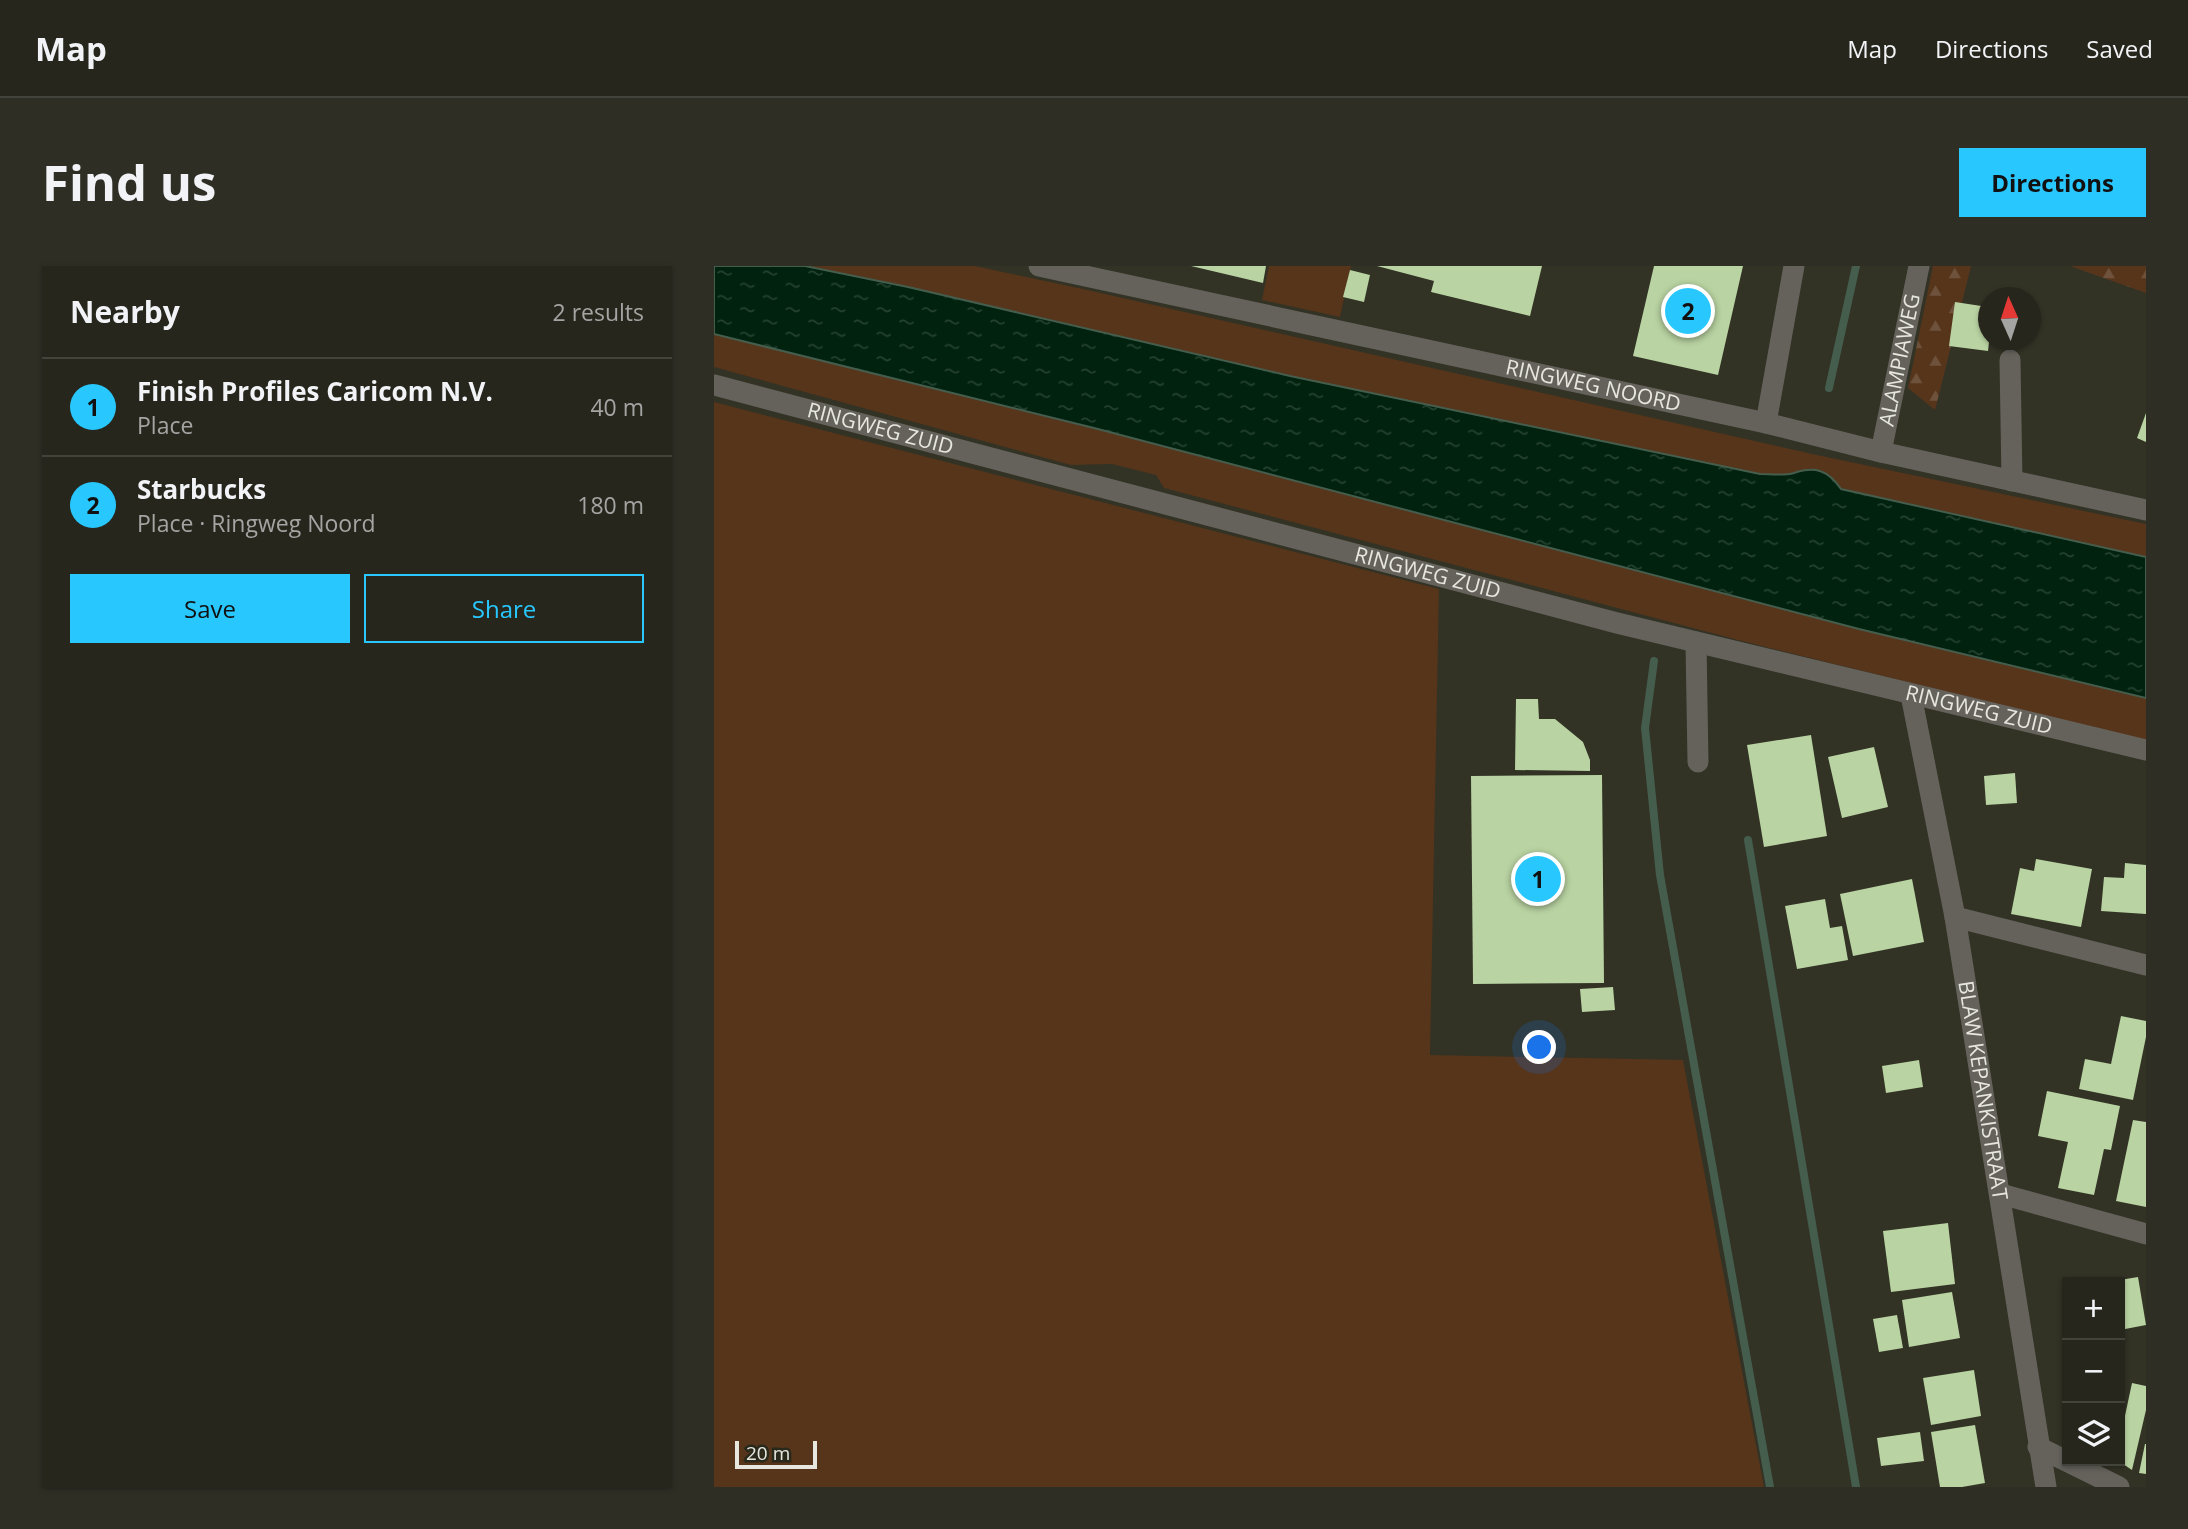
<!DOCTYPE html>
<html lang="en">
<head>
<meta charset="utf-8">
<style>
	body { margin:0; font-family:"Open Sans",sans-serif; background:#2e2e25; color:#f1f3f6 }
	.controls { position:absolute; right:21px; bottom:21px; display:grid; overflow:hidden; border-radius:0px; box-shadow:0 2px 5px #0004 }
	.controls button { width:63px; height:63px; display:grid; place-items:center; padding:0; border:0; border-bottom:2px solid #42433b; background:#26261c; color:#f1f3f6; font:35px sans-serif }
	.compass { position:absolute; left:1264px; top:21px; width:63px; height:63px; border-radius:50%; background:#26261c; box-shadow:0 2px 5px #0004; rotate:357deg }
	.scale { position:absolute; left:21px; bottom:18px; width:82px; box-sizing:border-box; padding-left:7px; border:4px solid #e7e7df; border-top:0; font-size:19px; line-height:24px; white-space:nowrap; color:#e7e7df; -webkit-text-stroke:5px #28281b; paint-order:stroke }
	.you { position:absolute; left:826px; top:782px; width:24px; height:24px; margin:-18px; border:5px solid #fff; border-radius:50%; background:#1a73e8; box-shadow:0 0 0 10px #1a73e833 }
	.badge { display:grid; place-items:center; width:46px; height:46px; border-radius:50%; background:#28c8ff; color:#111; font-size:23px; font-weight:700 }
	.pin { position:absolute; translate:-50% -50%; border:4px solid #fff; box-shadow:0 2px 7px #0006 }
	.list { margin:0; padding:0; list-style:none }
	h2 { display:flex; justify-content:space-between; align-items:center; height:91px; margin:0; padding:0 28px; font-size:30px }
	h2 small { font-size:23px; font-weight:400; color:#a4a5a3 }
	.list li { display:grid; grid-template-columns:46px 1fr auto; gap:21px; align-items:center; box-sizing:border-box; height:98px; padding:0 28px; border-top:2px solid #42433b }
	.list b { display:block; font-size:26px; white-space:nowrap }
	.list p { margin:0; font-size:23px; white-space:nowrap; color:#a4a5a3 }
	.list em { font-size:23px; font-style:normal; color:#a4a5a3 }
	.actions { display:flex; gap:14px; padding:21px 28px }
	.actions a { flex:1; padding:16px 0; border:2px solid #28c8ff; border-radius:0px; text-align:center; font-size:24px; color:#28c8ff }
	.actions .main { background:#28c8ff; color:#111 }
	.icon { flex:none; width:38px; height:38px; fill:none; stroke:currentColor; stroke-width:2; stroke-linecap:round; stroke-linejoin:round }
	.map { position:relative; flex:none; width:1432px; height:1221px; overflow:hidden; border-radius:0px }
	header { display:flex; align-items:center; gap:42px; box-sizing:border-box; height:98px; padding:0 35px; background:#26261c; border-bottom:2px solid #42433b }
	header strong { font-size:33px }
	nav { display:flex; gap:38px; margin-inline-start:auto; font-size:24px }
	.intro { display:flex; align-items:center; justify-content:space-between; box-sizing:border-box; height:168px; padding:0 42px }
	h1 { margin:0; font-size:49px }
	.button { padding:18px 32px; border-radius:0px; background:#28c8ff; color:#111; font-size:24px; font-weight:700 }
	main { display:flex; gap:42px; padding:0 42px }
	aside { flex:1; background:#26261c; border-radius:0px; box-shadow:0 2px 5px #0004 }
	.map>svg:first-child { display:block }
	.grass { fill:#56351b }
	.forest { fill:url(#forest-firs) }
	.water { fill:url(#water-ripples); stroke:#455d4d; stroke-width:2 }
	.lines { fill:none; stroke-linecap:round; stroke-linejoin:round }
	.stream { stroke:#455d4d; stroke-width:8 }
	.building { fill:#b9d3a2 }
	.minor { stroke:#65625c; stroke-width:21 }
	.labels { text-anchor:middle; stroke-width:7; stroke-linejoin:round; paint-order:stroke }
	.street-label { font-size:21px; fill:#e7e7df; stroke:#28281b }
</style>
</head>
<body>
<header>
<strong>Map</strong>
<nav><a>Map</a><a>Directions</a><a>Saved</a></nav>
</header>
<div class="intro"><h1>Find us</h1><a class="button">Directions</a></div>
<main>
<aside>
<h2>Nearby<small>2 results</small></h2>
<ul class="list">
<li><span class="badge">1</span><div><b>Finish Profiles Caricom N.V.</b><p>Place</p></div><em>40 m</em></li>
<li><span class="badge">2</span><div><b>Starbucks</b><p>Place · Ringweg Noord</p></div><em>180 m</em></li>
</ul>
<div class="actions"><a class="main">Save</a><a>Share</a></div>
</aside>
<div class="map">
<svg width="1432" height="1221" viewBox="0 0 1432 1221">
	<defs>
		<pattern id="forest-firs" width="22" height="20" patternUnits="userSpaceOnUse" patternTransform="scale(1.75)"><rect width="22" height="20" fill="#56351b"/><path d="M5 1l3.5 6h-7zM16 11l3.5 6h-7z" fill="#6e523c"/></pattern>
		<pattern id="water-ripples" width="26" height="14" patternUnits="userSpaceOnUse" patternTransform="scale(1.75)"><rect width="26" height="14" fill="#00220e"/><path d="M2 4q2-2 4 0t4 0M15 11q2-2 4 0t4 0" fill="none" stroke="#254231"/></pattern>
	</defs>
	<rect width="100%" height="100%" fill="#323225"/>
	<!-- grass -->
	<g class="grass">
		<path d="M 91,0 L 261,0 L 369,23 L 1103,189 L 1432,258 L 1432,291 L 1127,223 C 1114,203 1100,201 1080,207 C 1070,210 1056,208 1046,208 L 576,110 L 194,21 Z"/>
		<path d="M 555,0 L 637,0 L 626,51 L 548,34 Z"/>
		<path d="M 0,68 L 380,162 L 1145,363 L 1432,432 L 1432,475 L 1024,374 L 450,222 L 442,209 L 398,198 L 357,199 L 0,101 Z"/>
		<path d="M 0,136 L 725,323 L 716,789 L 969,794 L 1050,1221 L 0,1221 Z"/>
	</g>
	<!-- forest -->
	<g class="forest">
		<path d="M 1219,0 L 1257,0 L 1221,144 L 1194,122 Z"/>
		<path d="M 1356,0 L 1432,0 L 1432,27 Z"/>
	</g>
	<!-- water -->
	<path class="water" d="M 0,0 L 91,0 L 194,21 L 576,110 L 1046,208 C 1056,208 1070,210 1080,207 C 1101,200 1114,204 1127,223 L 1432,291 L 1432,432 L 1145,363 L 380,162 L 0,68 Z"/>
	<g class="lines">
		<!-- stream -->
		<g class="stream">
			<path d="M 1115,122 L 1142,0"/>
			<path d="M 940,395 L 931,462 L 946,609 L 1056,1221"/>
			<path d="M 1034,574 L 1142,1221"/>
		</g>
	</g>
	<!-- building -->
	<g class="building">
		<path d="M 477,0 L 552,0 L 549,17 Z"/>
		<path d="M 663,0 L 828,0 L 816,50 L 717,26 L 720,15 Z"/>
		<path d="M 940,0 L 1029,0 L 1004,109 L 919,90 Z"/>
		<path d="M 636,4 L 656,9 L 650,36 L 629,31 Z"/>
		<path d="M 1241,36 L 1274,41 L 1274,74 L 1294,74 L 1293,78 L 1275,76 L 1274,85 L 1235,80 Z"/>
		<path d="M 1432,147 L 1432,176 L 1423,172 Z"/>
		<path d="M 802,433 L 824,433 L 825,453 L 841,453 L 869,476 L 876,494 L 876,505 L 801,504 Z"/>
		<path d="M 1097,469 L 1113,570 L 1050,581 L 1033,479 Z"/>
		<path d="M 1160,481 L 1174,541 L 1128,552 L 1114,491 Z"/>
		<path d="M 1301,507 L 1303,537 L 1272,539 L 1270,510 Z"/>
		<path d="M 888,509 L 890,717 L 759,718 L 757,510 Z"/>
		<path d="M 1322,593 L 1378,603 L 1367,661 L 1297,648 L 1306,602 L 1320,605 Z"/>
		<path d="M 1411,597 L 1432,599 L 1432,648 L 1387,645 L 1390,611 L 1410,612 Z"/>
		<path d="M 1198,613 L 1210,676 L 1139,690 L 1126,628 Z"/>
		<path d="M 1111,633 L 1116,662 L 1128,660 L 1134,694 L 1083,703 L 1071,640 Z"/>
		<path d="M 899,721 L 901,744 L 868,746 L 866,723 Z"/>
		<path d="M 1407,750 L 1432,755 L 1432,771 L 1419,834 L 1365,823 L 1371,793 L 1397,798 Z"/>
		<path d="M 1205,794 L 1209,821 L 1172,827 L 1168,800 Z"/>
		<path d="M 1333,825 L 1406,840 L 1397,884 L 1390,883 L 1380,929 L 1344,922 L 1354,876 L 1324,870 Z"/>
		<path d="M 1419,854 L 1432,856 L 1432,941 L 1402,935 Z"/>
		<path d="M 1234,957 L 1241,1018 L 1177,1026 L 1169,965 Z"/>
		<path d="M 1424,1011 L 1432,1059 L 1406,1064 L 1406,1014 Z"/>
		<path d="M 1238,1026 L 1246,1072 L 1195,1081 L 1188,1034 Z"/>
		<path d="M 1183,1049 L 1189,1082 L 1165,1086 L 1159,1053 Z"/>
		<path d="M 1260,1104 L 1267,1150 L 1217,1159 L 1209,1112 Z"/>
		<path d="M 1418,1117 L 1432,1120 L 1432,1144 L 1418,1204 L 1406,1196 L 1406,1173 Z"/>
		<path d="M 1261,1159 L 1271,1217 L 1248,1221 L 1226,1221 L 1217,1166 Z"/>
		<path d="M 1206,1166 L 1210,1195 L 1167,1200 L 1163,1172 Z"/>
		<path d="M 1431,1178 L 1432,1178 L 1432,1208 L 1425,1207 Z"/>
	</g>
	<g class="lines">
		<!-- minor -->
		<g class="minor">
			<path id="s1" d="M 325,0 L 1052,157 L 1167,186 L 1432,244"/>
			<path d="M 1296,94 L 1298,215"/>
			<path id="s2" d="M 0,119 L 903,357 L 1432,484"/>
			<path d="M 1052,157 L 1080,0"/>
			<path id="s3" d="M 1167,186 L 1205,0"/>
			<path d="M 982,376 L 984,496"/>
			<path id="s4" d="M 1197,429 L 1241,651 L 1332,1221"/>
			<path d="M 1241,651 L 1432,699"/>
			<path d="M 1287,928 L 1432,968"/>
			<path d="M 1324,1181 L 1405,1221"/>
		</g>
	</g>
	<g class="labels">
		<!-- street labels -->
		<g class="street-label">
			<text dy="7" stroke="none"><textPath href="#s3" startOffset="94">ALAMPIAWEG</textPath></text>
			<text dy="7" stroke="none"><textPath href="#s1" startOffset="567">RINGWEG NOORD</textPath></text>
			<text dy="7" stroke="none"><textPath href="#s2" startOffset="172">RINGWEG ZUID</textPath></text>
			<text dy="7" stroke="none"><textPath href="#s2" startOffset="738">RINGWEG ZUID</textPath></text>
			<text dy="7" stroke="none"><textPath href="#s2" startOffset="1306">RINGWEG ZUID</textPath></text>
			<text dy="7" stroke="none"><textPath href="#s4" startOffset="402">BLAW KEPANKISTRAAT</textPath></text>
		</g>
	</g>
</svg>
<div class="controls">
<button>+</button>
<button>−</button>
<button><svg class="icon" aria-label="layers" viewBox="0 0 24 24"><path d="M12 4l9 5-9 5-9-5zM3 14l9 5 9-5"/></svg></button>
</div>
<svg class="compass" viewBox="-18 -18 36 36"><path d="M0-13l5 13h-10z" fill="#e53935"/><path d="M0 13l5-13h-10z" fill="#a4a5a3"/></svg>
<div class="scale">20 m</div>
<div class="you"></div>
<div class="pin badge" style="left:824px;top:613px">1</div>
<div class="pin badge" style="left:974px;top:45px">2</div>
</div>
</main>
</body>
</html>
